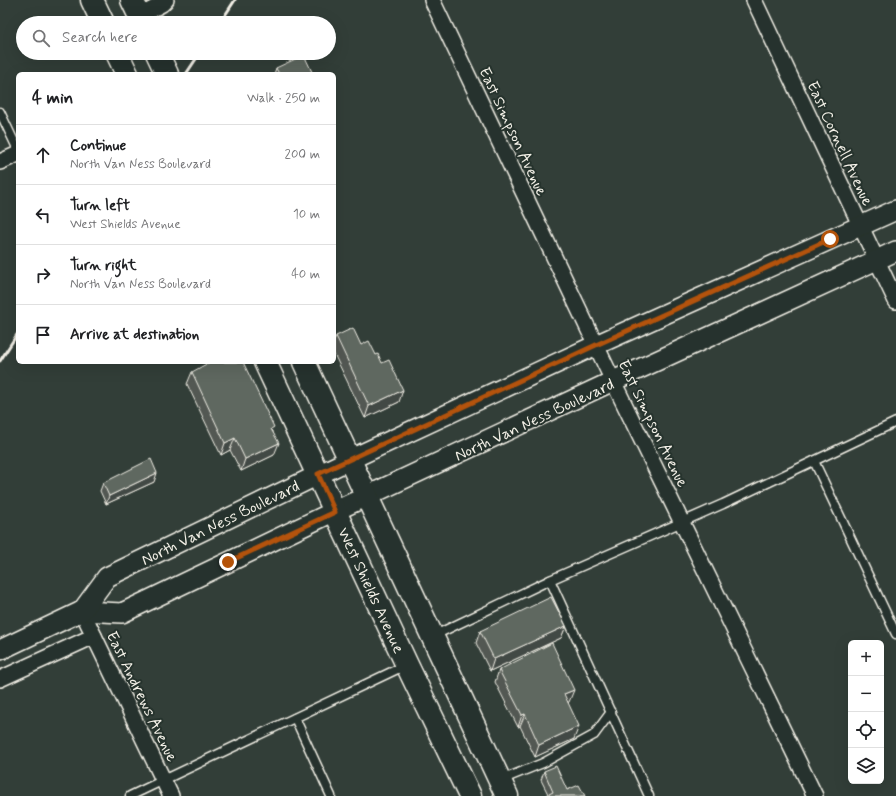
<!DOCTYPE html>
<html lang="en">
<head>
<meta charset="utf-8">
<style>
	body { margin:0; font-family:Mynerve,sans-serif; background:#f2f2f2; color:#202124 }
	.controls { position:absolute; right:12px; bottom:12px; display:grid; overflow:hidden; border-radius:6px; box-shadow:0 4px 16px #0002 }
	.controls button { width:36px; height:36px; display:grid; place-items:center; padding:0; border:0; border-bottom:1px solid #e0e0e0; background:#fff; color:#202124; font:20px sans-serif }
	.stop { position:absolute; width:12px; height:12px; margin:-9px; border:3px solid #b45309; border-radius:50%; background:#fff }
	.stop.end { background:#b45309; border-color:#fff; box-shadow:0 1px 4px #0008 }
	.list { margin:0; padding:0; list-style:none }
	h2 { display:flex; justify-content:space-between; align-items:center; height:52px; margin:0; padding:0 16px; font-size:17px }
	h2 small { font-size:13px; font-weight:400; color:#757577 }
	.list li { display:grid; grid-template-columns:26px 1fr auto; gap:12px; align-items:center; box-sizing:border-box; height:60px; padding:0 16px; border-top:1px solid #e0e0e0 }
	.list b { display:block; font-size:15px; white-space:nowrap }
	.list p { margin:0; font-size:13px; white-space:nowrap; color:#757577 }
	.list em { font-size:13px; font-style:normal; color:#757577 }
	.icon { flex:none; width:22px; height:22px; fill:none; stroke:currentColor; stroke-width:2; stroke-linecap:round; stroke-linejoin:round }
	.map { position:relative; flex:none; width:896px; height:796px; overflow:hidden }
	.search { position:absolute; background:#fff; box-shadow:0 4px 16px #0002; left:16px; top:16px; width:320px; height:44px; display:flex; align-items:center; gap:10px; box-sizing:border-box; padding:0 14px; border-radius:22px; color:#757577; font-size:15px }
	.panel { position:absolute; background:#fff; box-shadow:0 4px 16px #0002; left:16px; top:72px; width:320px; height:292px; border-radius:6px }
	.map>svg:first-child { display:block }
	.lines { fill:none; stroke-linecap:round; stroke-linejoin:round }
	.service-casing { stroke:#f4f1e8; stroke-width:11 }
	.minor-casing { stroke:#f4f1e8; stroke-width:18 }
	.tertiary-casing { stroke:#f4f1e8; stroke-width:22 }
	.secondary-casing { stroke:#f4f1e8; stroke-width:25 }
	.service { stroke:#26332d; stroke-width:8 }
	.minor { stroke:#26332d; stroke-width:15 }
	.tertiary { stroke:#26332d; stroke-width:19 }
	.secondary { stroke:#26332d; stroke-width:22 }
	.rail { stroke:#f4f1e8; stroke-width:3 }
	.wall { fill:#525953; stroke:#f4f1e8 }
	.shaded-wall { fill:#424944; stroke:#f4f1e8 }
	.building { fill:#5f6861; stroke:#f4f1e8 }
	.route { stroke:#b45309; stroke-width:5 }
	.labels { text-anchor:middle; stroke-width:4; stroke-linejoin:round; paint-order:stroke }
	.street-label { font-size:16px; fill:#f4f1e8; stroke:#26332d }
</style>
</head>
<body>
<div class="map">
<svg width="896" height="796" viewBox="0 0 896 796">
	<rect width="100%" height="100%" fill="#323e38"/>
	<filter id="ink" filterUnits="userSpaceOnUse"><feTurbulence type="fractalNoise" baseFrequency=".025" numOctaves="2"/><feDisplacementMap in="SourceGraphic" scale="8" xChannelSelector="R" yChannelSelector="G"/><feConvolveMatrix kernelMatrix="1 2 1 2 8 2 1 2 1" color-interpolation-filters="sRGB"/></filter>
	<g filter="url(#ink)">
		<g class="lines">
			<defs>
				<g id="service">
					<path d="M 0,112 L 18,150"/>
					<path d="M 814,461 L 896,634"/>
					<path d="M 550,580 L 723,504 L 896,422"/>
					<path d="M 433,636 L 550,580 L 649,796"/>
					<path d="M 295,718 L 331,796"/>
					<path d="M 501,780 L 543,763 L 594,735 L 611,712"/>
					<path d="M 130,796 L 406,665"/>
				</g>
				<g id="minor">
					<path d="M 432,0 L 613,381 L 815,796"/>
					<path d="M 754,0 L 896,301"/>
					<path d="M 140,16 L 162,4 L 166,0"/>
					<path d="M 0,162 L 18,154"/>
					<path d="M 82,611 L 171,796"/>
					<path d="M 0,679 L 94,636"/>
				</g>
				<g id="tertiary">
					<path d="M 82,611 L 122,613 L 335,511 L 613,381 L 896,251"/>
					<path d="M 0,650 L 82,611 L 107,577 L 351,459 L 596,345 L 896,210"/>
				</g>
				<g id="secondary">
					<path d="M 92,0 L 103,23"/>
					<path d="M 132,0 L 143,23"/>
					<path d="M 117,53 L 127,74"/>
					<path d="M 157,53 L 167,74"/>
					<path d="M 265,362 L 407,665 L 470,796"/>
					<path d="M 304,362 L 507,796"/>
				</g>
			</defs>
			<!-- service casing -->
			<use href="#service" class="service-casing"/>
			<!-- minor casing -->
			<use href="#minor" class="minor-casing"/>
			<!-- tertiary casing -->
			<use href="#tertiary" class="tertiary-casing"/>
			<!-- secondary casing -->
			<use href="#secondary" class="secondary-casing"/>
			<!-- service -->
			<use href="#service" class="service"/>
			<!-- minor -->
			<use href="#minor" class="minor"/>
			<!-- tertiary -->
			<use href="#tertiary" class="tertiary"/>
			<!-- secondary -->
			<use href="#secondary" class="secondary"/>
			<!-- rail -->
			<g class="rail">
				<path d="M 220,23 L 235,0"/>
				<path d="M 186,74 L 200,53"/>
				<path d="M 0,361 L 18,333"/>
			</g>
		</g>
		<!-- wall -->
		<g class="wall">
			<path d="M 276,68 L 313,74 L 274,74 Z"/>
			<path d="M 336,336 L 361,345 L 376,355 L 399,402 L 365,418 L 334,354 L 334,341 Z"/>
			<path d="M 192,372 L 273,431 L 274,455 L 241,471 L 230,450 L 221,455 L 187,384 Z"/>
			<path d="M 154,482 L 106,504 L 100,491 L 103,483 Z"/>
			<path d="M 566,626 L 561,638 L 490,671 L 476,643 L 480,631 Z"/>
			<path d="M 499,670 L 569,702 L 568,703 L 574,739 L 535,757 L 520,726 L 518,727 L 495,682 Z"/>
			<path d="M 544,771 L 567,790 L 585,796 L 547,796 L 548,794 L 541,780 Z"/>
		</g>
		<!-- shaded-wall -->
		<g class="shaded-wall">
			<path d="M 403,390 L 399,402 L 365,418 L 369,406 Z"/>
			<path d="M 235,438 L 230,450 L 221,455 L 225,443 Z"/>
			<path d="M 279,443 L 274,455 L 241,471 L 245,459 Z"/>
			<path d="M 157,473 L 154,482 L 106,504 L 109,496 Z"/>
			<path d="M 566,626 L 561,638 L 490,671 L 494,659 Z"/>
			<path d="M 574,690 L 569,702 L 559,707 L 564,694 Z"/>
			<path d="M 525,714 L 520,726 L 518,727 L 522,715 Z"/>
			<path d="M 579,726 L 574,739 L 535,757 L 539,745 Z"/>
		</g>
		<!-- building -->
		<g class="building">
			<path d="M 304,55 L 313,74 L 279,74 L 276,68 Z"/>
			<path d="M 353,328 L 361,345 L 369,341 L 376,355 L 378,354 L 382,363 L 389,360 L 403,390 L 369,406 L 336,336 Z"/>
			<path d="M 210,362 L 243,362 L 274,427 L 271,429 L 279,443 L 245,459 L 235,438 L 225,443 L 192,372 Z"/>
			<path d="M 151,459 L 157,473 L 109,496 L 103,483 Z"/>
			<path d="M 551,597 L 566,626 L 494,659 L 480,631 Z"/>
			<path d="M 552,643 L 574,690 L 564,694 L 579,726 L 539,745 L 525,714 L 522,715 L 499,670 Z"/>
			<path d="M 556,766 L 567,790 L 579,785 L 585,796 L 548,796 L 547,795 L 553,792 L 544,771 Z"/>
		</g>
	</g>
	<g class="lines" filter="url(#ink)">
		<!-- route -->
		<path class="route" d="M 228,562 L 335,512 L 318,474 L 596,345 L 830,239"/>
	</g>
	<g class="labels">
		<!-- street labels -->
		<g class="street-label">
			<text transform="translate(514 131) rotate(65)" y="6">East Simpson Avenue</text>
			<text transform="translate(841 143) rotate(65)" y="6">East Cornell Avenue</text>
			<text transform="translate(534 419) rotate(-25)" y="6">North Van Ness Boulevard</text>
			<text transform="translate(654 423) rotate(64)" y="6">East Simpson Avenue</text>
			<text transform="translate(220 522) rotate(-26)" y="6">North Van Ness Boulevard</text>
			<text transform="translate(372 590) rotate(65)" y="6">West Shields Avenue</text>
			<text transform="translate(143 696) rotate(64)" y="6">East Andrews Avenue</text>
		</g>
	</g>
</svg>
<div class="controls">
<button>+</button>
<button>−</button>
<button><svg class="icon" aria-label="locate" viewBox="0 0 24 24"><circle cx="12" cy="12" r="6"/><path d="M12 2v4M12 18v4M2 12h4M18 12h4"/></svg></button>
<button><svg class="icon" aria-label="layers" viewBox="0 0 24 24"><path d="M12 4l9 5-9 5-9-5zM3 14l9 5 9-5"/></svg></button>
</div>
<div class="stop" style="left:830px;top:239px"></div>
<div class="stop end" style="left:228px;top:562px"></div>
<div class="search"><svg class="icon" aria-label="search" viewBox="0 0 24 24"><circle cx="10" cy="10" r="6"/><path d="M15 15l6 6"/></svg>Search here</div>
<section class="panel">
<h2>4 min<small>Walk · 250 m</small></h2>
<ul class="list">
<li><svg class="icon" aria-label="ahead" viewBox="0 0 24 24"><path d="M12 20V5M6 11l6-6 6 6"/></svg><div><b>Continue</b><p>North Van Ness Boulevard</p></div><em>200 m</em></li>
<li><svg class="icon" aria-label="left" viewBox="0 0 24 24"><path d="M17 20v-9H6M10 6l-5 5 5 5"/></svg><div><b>Turn left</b><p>West Shields Avenue</p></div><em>10 m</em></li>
<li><svg class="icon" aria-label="right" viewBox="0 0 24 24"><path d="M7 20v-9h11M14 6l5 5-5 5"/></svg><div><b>Turn right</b><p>North Van Ness Boulevard</p></div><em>40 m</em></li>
<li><svg class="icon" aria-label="arrive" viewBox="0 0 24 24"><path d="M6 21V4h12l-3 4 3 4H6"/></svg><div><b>Arrive at destination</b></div></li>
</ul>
</section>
</div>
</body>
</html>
